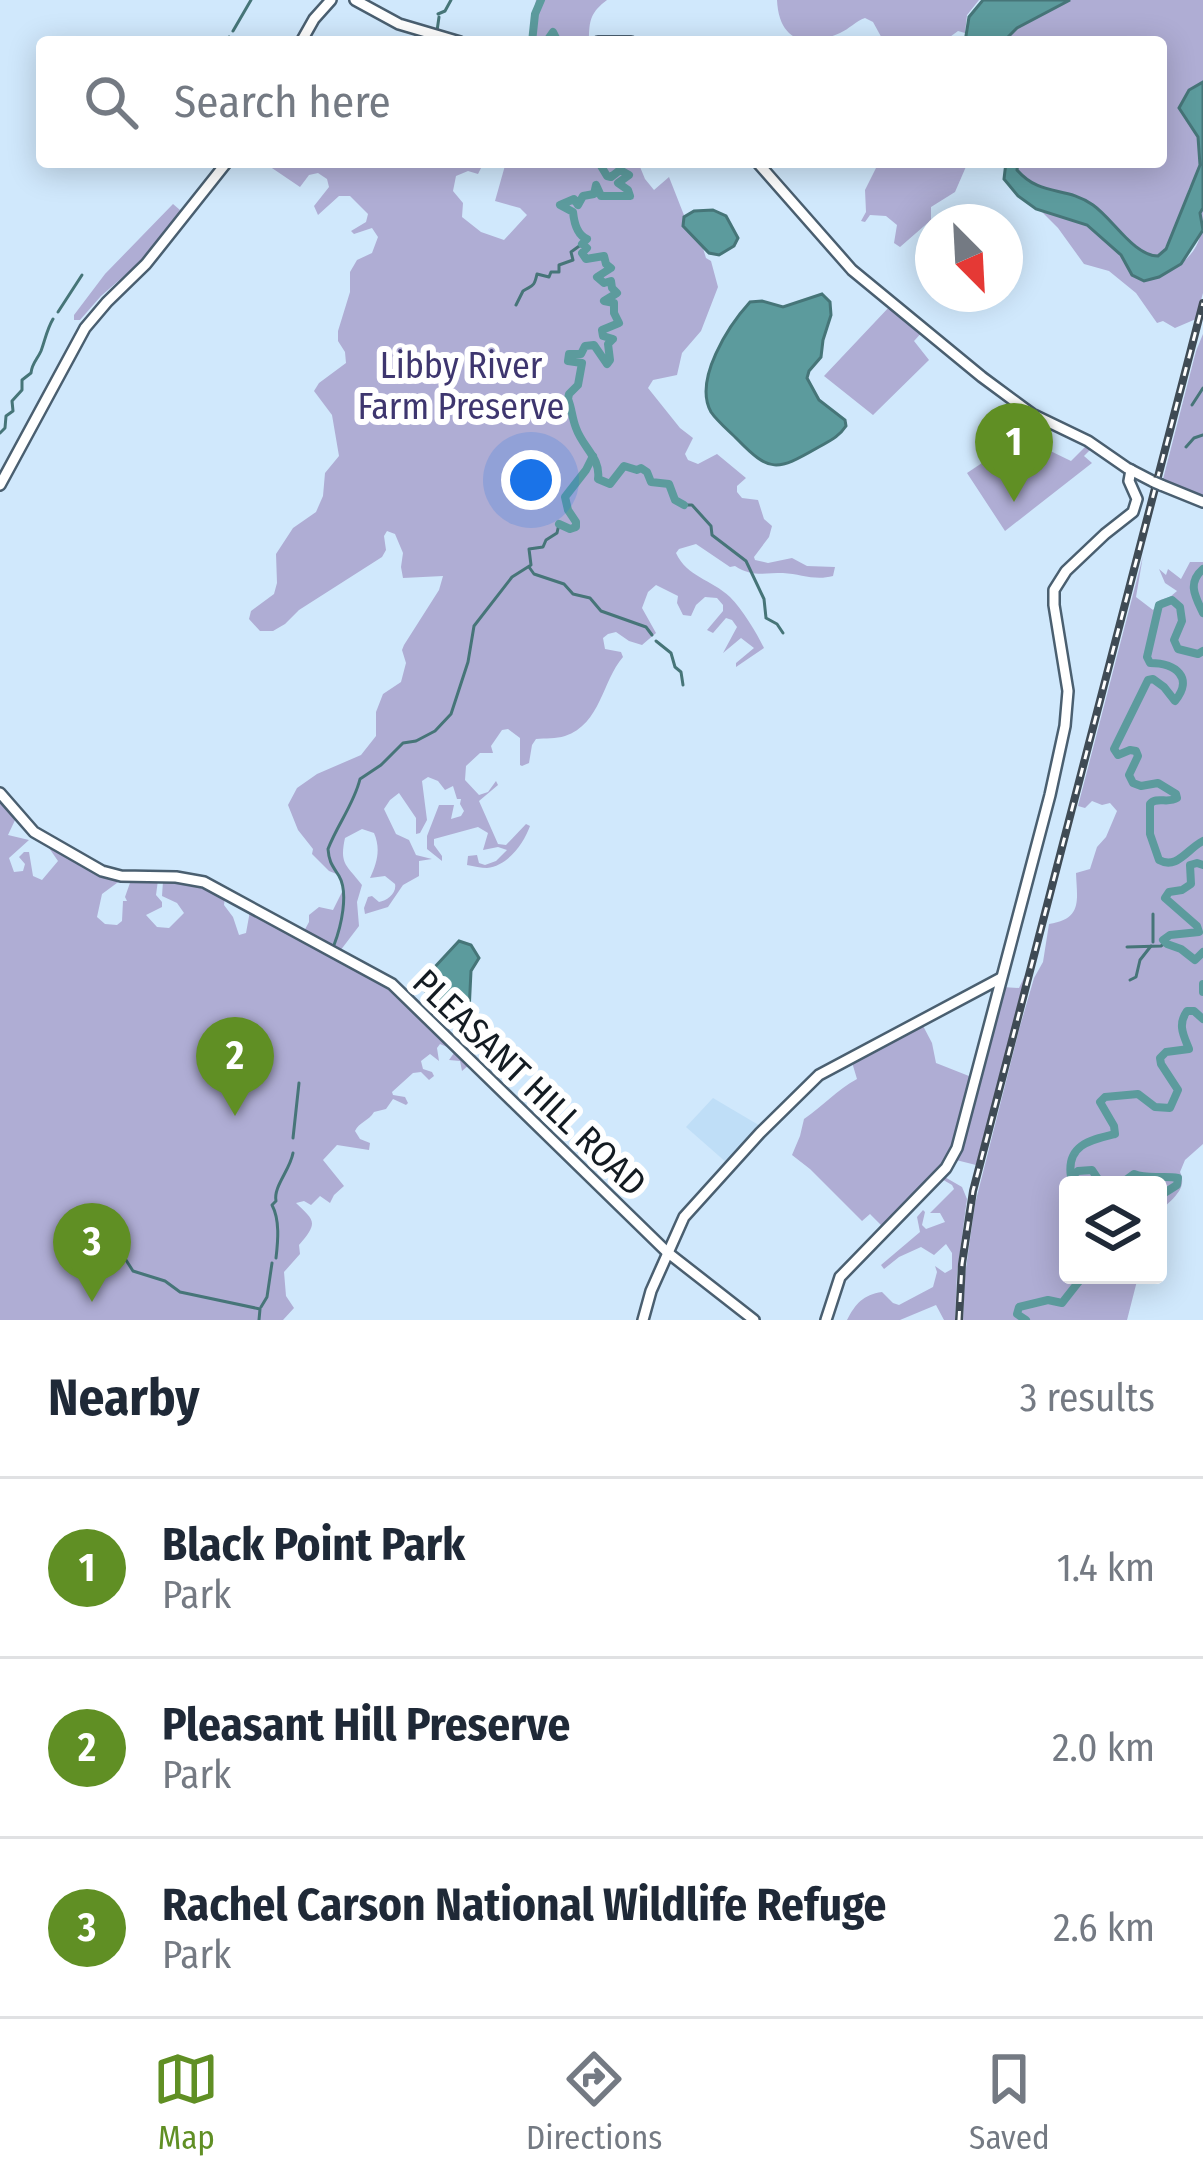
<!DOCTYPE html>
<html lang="en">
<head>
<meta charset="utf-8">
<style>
	body { margin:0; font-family:"Fira Sans Condensed",sans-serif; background:#f6f6f7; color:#1f2937 }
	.controls { position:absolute; right:36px; bottom:36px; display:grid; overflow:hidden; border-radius:12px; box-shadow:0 6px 30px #0003 }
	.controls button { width:108px; height:108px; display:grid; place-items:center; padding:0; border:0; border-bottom:3px solid #e0e1e3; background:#fff; color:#1f2937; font:60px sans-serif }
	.compass { position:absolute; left:915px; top:204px; width:108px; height:108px; border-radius:50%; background:#fff; box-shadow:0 6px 30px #0003; rotate:156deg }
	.you { position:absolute; left:531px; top:480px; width:42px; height:42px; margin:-30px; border:9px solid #fff; border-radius:50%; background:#1a73e8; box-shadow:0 0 0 18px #1a73e833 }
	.badge { display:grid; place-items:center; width:78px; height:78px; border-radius:50%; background:#608f24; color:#fff; font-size:39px; font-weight:700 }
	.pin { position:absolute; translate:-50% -99px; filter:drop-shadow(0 3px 6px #0008) }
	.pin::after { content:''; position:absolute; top:63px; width:42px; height:36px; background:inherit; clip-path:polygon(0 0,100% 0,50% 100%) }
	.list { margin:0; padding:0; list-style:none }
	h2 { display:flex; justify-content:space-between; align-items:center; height:156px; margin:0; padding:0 48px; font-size:51px }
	h2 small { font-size:39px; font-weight:400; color:#747a83 }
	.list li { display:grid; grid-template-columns:78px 1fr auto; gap:36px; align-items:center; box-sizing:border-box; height:180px; padding:0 48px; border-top:3px solid #e0e1e3 }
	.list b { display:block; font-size:45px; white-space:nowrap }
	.list p { margin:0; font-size:39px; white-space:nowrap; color:#747a83 }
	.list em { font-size:39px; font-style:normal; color:#747a83 }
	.icon { flex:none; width:66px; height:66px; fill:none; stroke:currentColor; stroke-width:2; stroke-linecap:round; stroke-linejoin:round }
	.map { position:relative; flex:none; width:1203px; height:1320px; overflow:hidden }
	.search { position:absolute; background:#fff; box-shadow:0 6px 30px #0003; left:36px; right:36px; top:36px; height:132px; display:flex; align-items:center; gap:30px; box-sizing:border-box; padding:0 42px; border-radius:12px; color:#747a83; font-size:45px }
	.sheet { height:696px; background:#fff }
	nav { display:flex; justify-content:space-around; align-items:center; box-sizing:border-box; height:168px; border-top:3px solid #e0e1e3; background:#fff; font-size:33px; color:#747a83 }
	nav a { display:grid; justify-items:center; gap:6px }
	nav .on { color:#608f24 }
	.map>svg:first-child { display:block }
	.built { fill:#bfdef7 }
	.green { fill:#afadd4 }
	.water { fill:#5c9b9d; stroke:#467578; stroke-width:3 }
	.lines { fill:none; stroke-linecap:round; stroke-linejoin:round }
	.stream { stroke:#467578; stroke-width:3 }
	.river { stroke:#5c9b9d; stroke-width:8 }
	.secondary-casing { stroke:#4a5f70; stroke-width:14 }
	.secondary { stroke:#fff; stroke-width:9 }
	.rail-casing { stroke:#3f4b55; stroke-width:8 }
	.rail { stroke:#fff; stroke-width:3; stroke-dasharray:9; stroke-linecap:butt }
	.secondary-bridge-casing { stroke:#4a5f70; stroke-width:14; stroke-linecap:butt }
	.secondary-bridge { stroke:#fff; stroke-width:9 }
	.labels { text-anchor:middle; stroke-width:12; stroke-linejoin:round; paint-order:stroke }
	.park-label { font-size:36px; fill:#3e366f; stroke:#fff }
	.street-label { font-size:36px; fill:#131b22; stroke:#fff }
</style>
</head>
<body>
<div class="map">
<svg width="1203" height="1320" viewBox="0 0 1203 1320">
	<rect width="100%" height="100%" fill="#d0e8fc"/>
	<!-- built -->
	<path class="built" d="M 713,1098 L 762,1127 L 727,1163 L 686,1127 Z"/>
	<!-- green -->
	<g class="green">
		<path d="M 536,0 L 607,0 C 591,12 589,20 589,40 L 529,42 Z"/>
		<path d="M 777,0 L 979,0 L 967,15 L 965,33 L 958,31 L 943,42 L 884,42 L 873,22 L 865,18 C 856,21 849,29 840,33 C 804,49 779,40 777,0 Z"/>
		<path d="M 1067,0 L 1203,0 L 1203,84 L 1199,137 L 1203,165 L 1189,188 L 1179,222 L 1161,255 C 1141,260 1137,244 1123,233 C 1101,213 1056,198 1029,183 L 1017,170 L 1018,162 L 1161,162 L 1161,42 L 1002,42 L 1018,27 Z"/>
		<path d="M 278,162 L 484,162 L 478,174 L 468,171 L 456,176 L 453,191 L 463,203 L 462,217 L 481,232 L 504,240 L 527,215 L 520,208 L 495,201 L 506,162 L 638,162 L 645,179 L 654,190 L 669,177 L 691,233 L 702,245 L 706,258 L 711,261 L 718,287 L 701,331 L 682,353 L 677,375 L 653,380 L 648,388 L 680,428 L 693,438 L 685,454 L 688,460 L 698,464 L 717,454 L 746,478 L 737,486 L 737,492 L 742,498 L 758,500 L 764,519 L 772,526 L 769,537 L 754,557 L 755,560 L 768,563 L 792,558 L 807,566 L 835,567 L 833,576 C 815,581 801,574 783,573 C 764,573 752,577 735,566 L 730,567 L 696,544 L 679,549 L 676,553 C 687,577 711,579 730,597 C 743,610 756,632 764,648 L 736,667 L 736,663 L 754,648 L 741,638 L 723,653 L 737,627 L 732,620 L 726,618 L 713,633 L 707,630 L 723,611 L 723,605 L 717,598 L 705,597 L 696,605 L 691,616 L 683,615 L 677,603 L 678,596 L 656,585 L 648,592 L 642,608 L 656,633 L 642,645 L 629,641 L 616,632 L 608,634 L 603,638 L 605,649 L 621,652 L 623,657 C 602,681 601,724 565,736 C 556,739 545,738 536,739 L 532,745 L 529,763 L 522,766 L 520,765 L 520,738 L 508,729 L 502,730 L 491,746 L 493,753 L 480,753 L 466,766 L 465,780 L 479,795 L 488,792 L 496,781 L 498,785 L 479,801 L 498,844 L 506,845 L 526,824 L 530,826 C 524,843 508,866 487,868 C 481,868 474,866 467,865 L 468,856 L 477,855 L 479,863 L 485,865 L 496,861 L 507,850 L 498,847 L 483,850 L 488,833 L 478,827 L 434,839 L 434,845 L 442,856 L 442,861 L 427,849 L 427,836 L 439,805 L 454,805 L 451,819 L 461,816 L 464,811 L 460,804 L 461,799 L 457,799 L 453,786 L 445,790 L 438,781 L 428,777 L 422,781 L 427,820 L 420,833 L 416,834 L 416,818 L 399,793 L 390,800 L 384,809 L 396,834 L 409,840 L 416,855 L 432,859 L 419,861 L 419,876 L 403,885 L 388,907 L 365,914 L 364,908 L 368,897 L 372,896 L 379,902 C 387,901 397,893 395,884 L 385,876 L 370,878 C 377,863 381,849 374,833 L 362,829 L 345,838 C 339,865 347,865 362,885 L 357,902 L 359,926 L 340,951 L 303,933 L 309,922 L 309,915 L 319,907 L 333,910 L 344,888 L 339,875 L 329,871 L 312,854 L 313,849 L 298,830 L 288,805 L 297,788 L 317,774 L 361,755 L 376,736 L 376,712 L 383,694 L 401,682 L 406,663 L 402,650 L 404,645 L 439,590 L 443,576 L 403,578 L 401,567 L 403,553 L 395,534 L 387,531 L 384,536 L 386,550 L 382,557 L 299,610 L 285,624 L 273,631 L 260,631 L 249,619 L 251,611 L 274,594 L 277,583 L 276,554 L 293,528 L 316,512 L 323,496 L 325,473 L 339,456 L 332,415 L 314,391 L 319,383 L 346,363 L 345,352 L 338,341 L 338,331 L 350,292 L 350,272 L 357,260 L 372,253 L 378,237 L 372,228 L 354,234 L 351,231 L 366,222 L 368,214 L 350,196 L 339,196 L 318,215 L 314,206 L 329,187 L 327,179 L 318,173 L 309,175 L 300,187 L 269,166 Z"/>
		<path d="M 879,162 L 968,162 L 955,192 L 931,207 L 931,220 L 900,247 L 894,243 L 897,225 L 886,216 L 870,215 L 865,222 L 861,221 L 866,212 L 865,190 Z"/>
		<path d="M 173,204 L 180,210 L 179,213 L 141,261 L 101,296 L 80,320 L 74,320 L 74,315 L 105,274 Z"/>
		<path d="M 1203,207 L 1203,293 L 1196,319 L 1175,328 L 1163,321 L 1157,323 L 1136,293 L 1109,271 L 1084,264 L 1058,228 L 1042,212 L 1089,224 L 1121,255 L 1132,275 L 1147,281 C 1168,275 1195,259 1200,236 C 1203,225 1198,218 1203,207 Z"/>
		<path d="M 891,305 L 924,330 L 914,341 L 929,360 L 873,415 L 824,376 Z"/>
		<path d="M 1203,334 L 1203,499 L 1162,483 L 1196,351 Z"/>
		<path d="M 1015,441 L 1027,458 L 1036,453 L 1036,444 L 1071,461 L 1087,445 L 1092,448 L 1084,456 L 1092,463 L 1005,531 L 967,473 Z"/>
		<path d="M 1143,556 L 1136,597 L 1153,610 L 1160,600 L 1170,597 L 1177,591 L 1165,583 L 1159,569 L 1166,575 L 1168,569 L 1181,579 L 1190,562 L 1203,562 L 1203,1144 L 1185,1160 L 1180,1172 C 1189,1191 1168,1200 1158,1215 L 1158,1185 L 1068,1185 L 1068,1275 L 1141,1275 L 1138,1277 L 1127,1320 L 963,1320 L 965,1275 L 975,1204 L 1019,1030 L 1034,978 L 1043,962 L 1049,924 C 1083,919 1077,900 1076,873 L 1090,869 L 1097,847 L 1106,837 L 1117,811 L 1110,803 L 1102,805 L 1092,801 L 1085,808 L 1078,806 Z"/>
		<path d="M 0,797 L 16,818 L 8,835 L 29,840 L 9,858 L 14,872 L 23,871 L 25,864 L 19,857 L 24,852 L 29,852 L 33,876 L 42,880 L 58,861 L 49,848 L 50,846 L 121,880 L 102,894 L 97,917 L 105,924 L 117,925 L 122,921 L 123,901 L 127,901 L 125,897 L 131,880 L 158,880 L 156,895 L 162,902 L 162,907 L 146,915 L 157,927 L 169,928 L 184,913 L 177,903 L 162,896 L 163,881 L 197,882 L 225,897 L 224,905 L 233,917 L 239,935 L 246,933 L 250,911 L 384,982 L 470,1064 L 462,1071 L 460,1061 L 449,1060 L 454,1053 L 452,1049 L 440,1044 L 437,1048 L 439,1061 L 430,1054 L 421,1061 L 423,1069 L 432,1072 L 434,1076 L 429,1080 L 421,1072 L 413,1073 L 392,1092 L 393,1095 L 405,1097 L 408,1103 L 406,1105 L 393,1099 L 386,1109 L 374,1112 C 369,1121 359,1122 355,1131 L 360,1139 L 370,1143 L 369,1150 L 337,1145 L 323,1160 L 344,1186 L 334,1195 L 330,1203 L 320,1196 L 311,1205 L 304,1201 L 296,1203 C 313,1220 320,1221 299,1245 L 300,1254 L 284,1272 L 286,1296 L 294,1308 L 283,1320 L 0,1320 Z"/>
		<path d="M 1028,969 L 976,1165 L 956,1160 L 1002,987 L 1019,988 Z"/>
		<path d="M 921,1022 L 932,1043 L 936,1063 L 974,1078 L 950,1159 L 883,1227 L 870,1214 L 862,1221 L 810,1169 L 792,1155 L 800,1136 L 804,1119 C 823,1106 837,1090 857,1079 L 851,1059 Z"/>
		<path d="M 943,1176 L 962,1187 L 967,1199 L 957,1274 L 955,1320 L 944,1320 L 936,1305 L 900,1320 L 847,1320 C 856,1303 863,1295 882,1292 L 893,1303 L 899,1305 L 933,1287 L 937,1272 L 935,1266 L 945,1273 L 952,1269 L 952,1253 L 946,1244 L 934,1255 L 921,1247 L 899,1257 L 884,1269 L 881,1265 L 920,1232 L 917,1217 L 923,1210 L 925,1212 L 922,1225 L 926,1229 L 945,1222 L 940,1213 L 930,1213 L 954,1189 L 952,1185 L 940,1178 Z"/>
	</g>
	<!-- water -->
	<g class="water">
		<path d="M 983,0 L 1070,0 L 1017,28 L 1003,42 L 965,42 L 969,17 Z"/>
		<path d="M 1203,82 L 1203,208 L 1200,213 L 1203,230 L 1181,264 L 1159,277 L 1144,281 L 1132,275 L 1121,255 L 1087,225 L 1036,209 L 1018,196 L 1004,179 L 1006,162 L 1018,162 L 1017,170 C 1042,198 1065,185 1093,205 C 1113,219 1134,256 1158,256 L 1166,249 L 1200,165 L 1198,137 L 1179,108 L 1189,90 Z"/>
		<path d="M 713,210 L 726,216 L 738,238 L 734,246 L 719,255 L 709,253 L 683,226 L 684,217 L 694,211 Z"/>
		<path d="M 822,294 L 830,302 L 831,315 L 823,340 L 821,357 L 809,371 L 807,378 L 819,400 L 845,420 L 846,426 C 838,438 829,441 817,448 C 777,471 770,473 737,439 C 729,431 717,421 711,412 C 693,380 729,325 750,302 L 762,301 L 783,307 Z"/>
		<path d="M 459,941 L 471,945 L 479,958 L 471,971 L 469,1012 L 461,1015 L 450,1005 L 437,1001 L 418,985 Z"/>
	</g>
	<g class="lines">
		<!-- stream -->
		<g class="stream">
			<path d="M 438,14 L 445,11 L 451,0"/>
			<path d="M 233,31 L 251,0"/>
			<path d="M 437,31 L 439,17"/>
			<path d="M 227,42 L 229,37"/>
			<path d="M 516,305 L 523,291 C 532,285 534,288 537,274 L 549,277 L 551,272 L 559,272 L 559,265 L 573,260 L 571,252 L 582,244"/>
			<path d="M 58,312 L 82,275"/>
			<path d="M 1192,405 L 1203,388"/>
			<path d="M 0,433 L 5,428 L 6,416 L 13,411 L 12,401 L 22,390 L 22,380 L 31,373 C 32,363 37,360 41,351 C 45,340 47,329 53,319"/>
			<path d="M 1186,447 L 1194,438 L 1203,435"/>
			<path d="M 684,505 L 692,505 L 711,526 L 712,535 L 746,561 L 764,599 L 766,618 L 777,624 L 783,633"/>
			<path d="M 529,567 L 534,574 L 564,584 L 573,594 L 590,598 L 601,611 L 646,627 L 652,635"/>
			<path d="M 656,641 L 671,653 L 675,667 L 681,672 L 683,685"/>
			<path d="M 1153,914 L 1153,942"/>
			<path d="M 334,945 C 341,927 349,893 339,876 C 332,865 329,862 328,849 C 337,825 354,804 360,779 L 381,765 L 403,743 L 416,741 L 435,731 L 451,714 L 468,662 L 474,626 L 512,577 L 531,565 L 529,549 L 543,547 L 546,540 L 557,533 L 559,524"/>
			<path d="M 1127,947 L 1161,946 L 1165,943"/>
			<path d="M 1130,980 L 1136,977 L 1140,960 L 1151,946"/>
			<path d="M 293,1138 L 299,1083"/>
			<path d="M 84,1215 L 88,1220 L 108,1232 L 133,1271 L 165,1281 L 180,1292 L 260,1309 L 259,1320"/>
			<path d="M 276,1258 C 278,1241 280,1220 272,1205 L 276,1201 C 273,1187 290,1170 293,1153"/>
			<path d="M 261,1307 L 267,1297 L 272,1263"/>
		</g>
		<!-- river -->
		<g class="river">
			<path d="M 532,42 L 535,14 L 541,0"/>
			<path d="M 546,42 L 553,32 L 558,42"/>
			<path d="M 609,162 L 601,166 L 607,176 L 611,177 L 620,170 L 629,175 L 618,183 L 628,190 L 630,196 L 601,196 L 596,185 L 594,194 L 583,196 L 578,205 L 574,199 L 560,205 L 573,212 C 574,222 577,235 587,239 L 582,244 L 587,248 L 582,253 L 586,259 L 604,256 L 606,264 L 611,268 L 597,277 L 604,283 L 611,281 L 612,288 L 617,293 L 604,301 L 614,303 L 614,313 L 619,323 L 602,330 L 603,336 L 613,339 L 608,344 L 610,360 L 607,364 L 594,345 L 585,346 L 581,354 L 569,354 L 568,361 L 582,363 L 578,385 L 569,394 L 568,399 C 572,409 572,418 576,428 C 583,448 601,458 598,479 L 610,484 L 624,466 L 637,470 L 641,468 L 647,472 L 651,482 L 669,484 L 675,500 L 684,505"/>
			<path d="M 559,524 L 570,529 L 576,527 L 576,522 L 568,510 L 565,497 L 586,470 L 593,456"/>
			<path d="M 1203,569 C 1187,583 1195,596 1203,613"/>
			<path d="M 1203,651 L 1198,654 L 1178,649 L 1174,640 L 1182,621 L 1180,607 L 1172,600 L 1159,605 L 1147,657 L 1150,663 C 1176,663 1194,678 1175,701 L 1164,687 L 1153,679 L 1148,680 L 1114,749 L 1118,755 L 1130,750 L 1136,751 L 1138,756 L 1129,775 L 1133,783 L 1141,786 L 1158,783 L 1176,794 L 1177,798 C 1168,804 1156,796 1150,804 L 1150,834 L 1159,860 C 1177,870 1187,849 1203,841"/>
			<path d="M 1203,865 L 1197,863 L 1190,865 L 1191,884 L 1182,890 L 1169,892 L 1165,898 L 1197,926 L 1199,932 L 1170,935 L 1163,940 L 1167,944 L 1181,949 L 1195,960 L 1203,952"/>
			<path d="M 1203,984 L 1203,992"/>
			<path d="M 1102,1185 L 1092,1170 L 1078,1171 L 1071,1177 C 1066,1145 1090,1140 1115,1134 L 1114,1126 L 1100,1102 L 1105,1097 L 1138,1094 L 1155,1107 L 1170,1108 L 1178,1090 L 1161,1064 L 1160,1058 L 1166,1052 L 1189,1049 C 1184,1036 1177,1025 1187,1011 L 1194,1011 L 1203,1019"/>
			<path d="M 1119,1185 L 1134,1174 C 1148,1180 1163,1175 1178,1178 L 1177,1185 L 1158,1197"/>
			<path d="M 1026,1320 L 1017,1314 L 1019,1307 L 1048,1300 L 1062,1303 L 1084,1275"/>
		</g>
		<defs>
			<g id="secondary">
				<path d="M 355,0 L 399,24 L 460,42"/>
				<path d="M 301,42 L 314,19 L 331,0"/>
				<path d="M 598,42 L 631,42"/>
				<path d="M 757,162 L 852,270 L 982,377 L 1032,414 L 1088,441 L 1127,468 L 1154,482"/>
				<path d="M 0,485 L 85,328 L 107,302 L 146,264 L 227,162"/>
				<path d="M 1161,485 L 1203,502"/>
				<path d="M 0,793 L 34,832 L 102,871 L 121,876 L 176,877 L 204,882 L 392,984 L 667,1252 L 754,1320"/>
				<path d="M 643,1320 L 651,1291 L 684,1217 L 760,1133 L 819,1075 L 1001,978"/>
				<path d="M 826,1320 L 840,1277 L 946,1168 L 957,1148 L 1050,795 L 1065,726 L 1068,691 L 1054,605 L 1054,590 L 1066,571 L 1105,534 L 1133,512 L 1137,499 L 1129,481 L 1131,470"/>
			</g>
		</defs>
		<!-- secondary casing -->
		<use href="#secondary" class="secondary-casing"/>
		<!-- secondary -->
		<use href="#secondary" class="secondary"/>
		<defs>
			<path id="rail" d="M 959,1320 L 962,1264 L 973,1191 L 1203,303"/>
		</defs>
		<!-- rail casing -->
		<use href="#rail" class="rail-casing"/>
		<!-- rail -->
		<use href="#rail" class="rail"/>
		<defs>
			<path id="secondary-bridge" d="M 1154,482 L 1161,485"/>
		</defs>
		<!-- secondary-bridge casing -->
		<use href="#secondary-bridge" class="secondary-bridge-casing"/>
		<!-- secondary-bridge -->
		<use href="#secondary-bridge" class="secondary-bridge"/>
	</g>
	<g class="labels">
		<!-- park labels -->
		<g class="park-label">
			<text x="461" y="378">Libby River<tspan x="461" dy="41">Farm Preserve</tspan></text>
		</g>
		<!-- street labels -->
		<g class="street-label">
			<text transform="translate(530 1082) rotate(44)" y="13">PLEASANT HILL ROAD</text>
		</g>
	</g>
</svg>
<div class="controls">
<button><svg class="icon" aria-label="layers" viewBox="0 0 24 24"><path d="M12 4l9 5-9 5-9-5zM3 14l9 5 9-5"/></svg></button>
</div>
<svg class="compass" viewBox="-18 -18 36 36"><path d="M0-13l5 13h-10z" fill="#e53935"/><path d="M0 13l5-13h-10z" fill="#747a83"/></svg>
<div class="you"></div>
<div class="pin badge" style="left:1014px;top:502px">1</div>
<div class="pin badge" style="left:235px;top:1116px">2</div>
<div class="pin badge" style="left:92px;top:1302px">3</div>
<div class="search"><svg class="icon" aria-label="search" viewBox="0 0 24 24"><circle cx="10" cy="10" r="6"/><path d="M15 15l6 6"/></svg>Search here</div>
</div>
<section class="sheet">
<h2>Nearby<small>3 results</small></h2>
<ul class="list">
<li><span class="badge">1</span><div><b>Black Point Park</b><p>Park</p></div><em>1.4 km</em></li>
<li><span class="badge">2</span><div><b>Pleasant Hill Preserve</b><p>Park</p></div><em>2.0 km</em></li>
<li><span class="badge">3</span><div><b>Rachel Carson National Wildlife Refuge</b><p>Park</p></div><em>2.6 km</em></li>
</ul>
</section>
<nav>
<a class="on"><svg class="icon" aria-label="map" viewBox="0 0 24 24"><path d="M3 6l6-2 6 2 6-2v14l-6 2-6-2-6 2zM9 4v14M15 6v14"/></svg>Map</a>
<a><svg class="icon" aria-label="directions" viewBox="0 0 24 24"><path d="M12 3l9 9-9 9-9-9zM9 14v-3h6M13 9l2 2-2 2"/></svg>Directions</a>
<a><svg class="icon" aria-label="saved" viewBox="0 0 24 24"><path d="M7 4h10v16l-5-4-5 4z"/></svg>Saved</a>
</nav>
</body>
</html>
